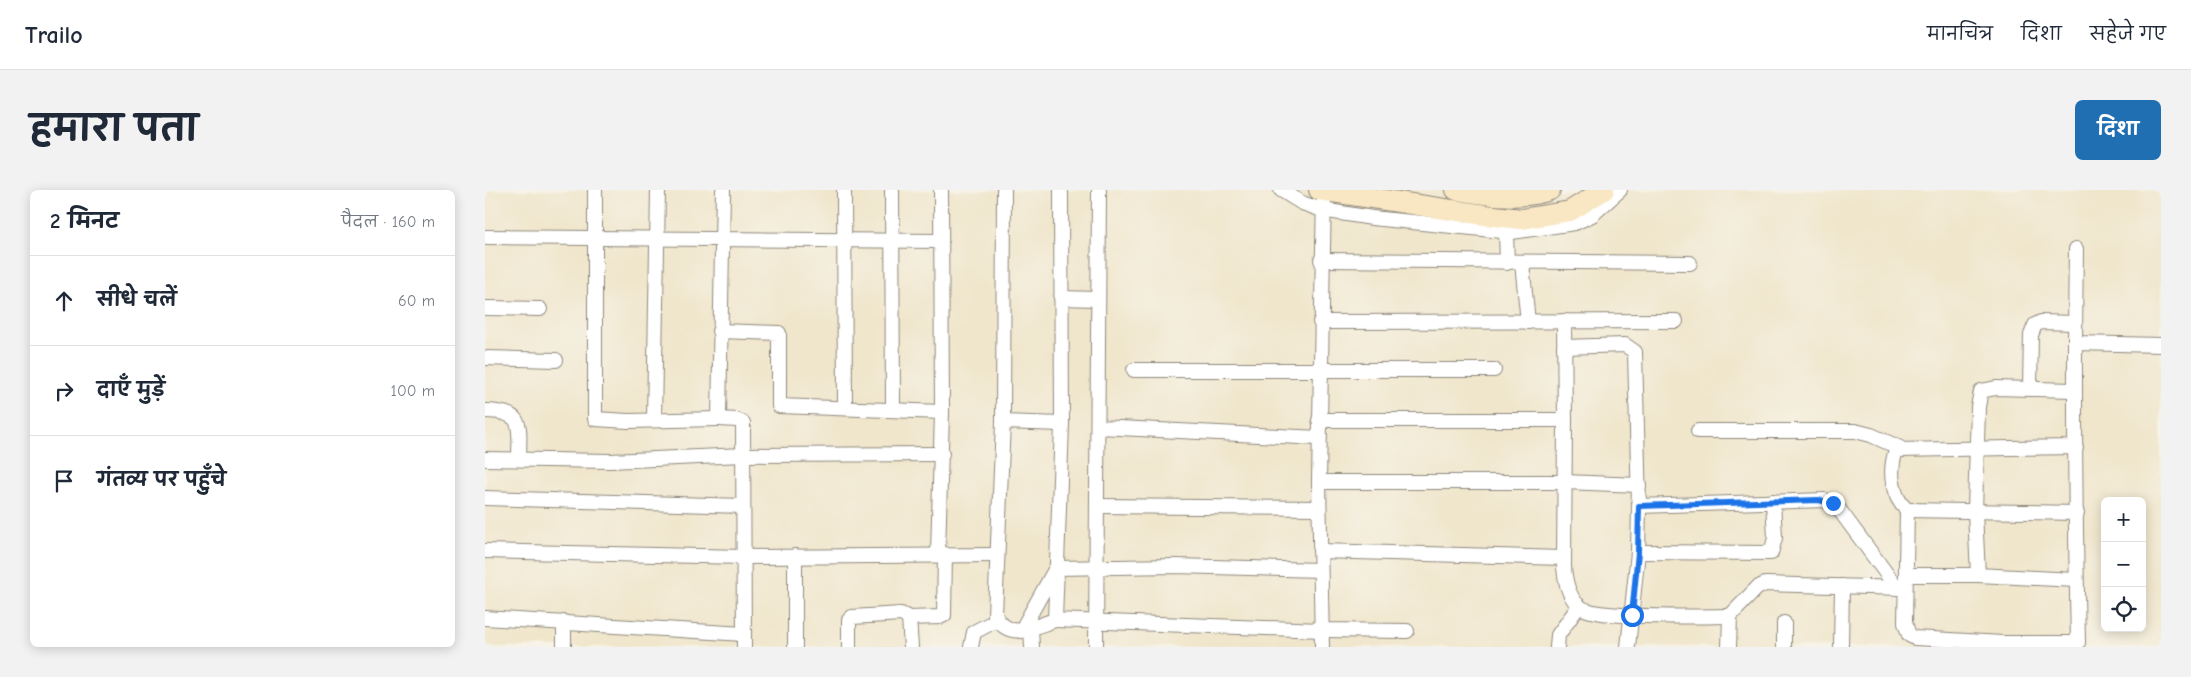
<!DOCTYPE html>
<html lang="hi">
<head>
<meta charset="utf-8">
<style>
	body { margin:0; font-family:"Comic Neue","Playpen Sans Deva",sans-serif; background:#f2f2f3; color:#1f2937 }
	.controls { position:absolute; right:15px; bottom:15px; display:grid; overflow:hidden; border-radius:8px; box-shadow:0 2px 12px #0003 }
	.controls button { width:45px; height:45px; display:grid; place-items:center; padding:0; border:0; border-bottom:1px solid #e0e1e3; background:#fff; color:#1f2937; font:25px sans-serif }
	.stop { position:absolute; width:15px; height:15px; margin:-11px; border:4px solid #1a73e8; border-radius:50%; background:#fff }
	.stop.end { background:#1a73e8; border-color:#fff; box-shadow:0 1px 5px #0008 }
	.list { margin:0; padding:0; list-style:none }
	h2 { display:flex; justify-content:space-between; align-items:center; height:65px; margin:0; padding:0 20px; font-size:21px }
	h2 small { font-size:16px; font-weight:400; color:#747a83 }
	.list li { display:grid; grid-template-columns:32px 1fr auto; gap:15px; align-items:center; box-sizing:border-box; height:90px; padding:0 20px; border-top:1px solid #e0e1e3 }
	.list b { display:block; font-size:19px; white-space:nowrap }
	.list em { font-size:16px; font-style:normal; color:#747a83 }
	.icon { flex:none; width:28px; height:28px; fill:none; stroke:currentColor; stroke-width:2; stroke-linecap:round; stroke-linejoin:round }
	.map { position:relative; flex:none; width:1676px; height:457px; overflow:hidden; border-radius:8px }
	header { display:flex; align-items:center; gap:30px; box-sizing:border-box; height:70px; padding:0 25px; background:#fff; border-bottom:1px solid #e0e1e3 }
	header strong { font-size:24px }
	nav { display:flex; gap:28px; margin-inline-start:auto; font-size:18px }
	.intro { display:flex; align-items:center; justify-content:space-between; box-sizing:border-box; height:120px; padding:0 30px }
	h1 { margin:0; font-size:35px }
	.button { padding:12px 22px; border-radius:8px; background:#1f6fb2; color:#fff; font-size:18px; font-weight:700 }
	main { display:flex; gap:30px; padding:0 30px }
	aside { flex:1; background:#fff; border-radius:8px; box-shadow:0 2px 12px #0003 }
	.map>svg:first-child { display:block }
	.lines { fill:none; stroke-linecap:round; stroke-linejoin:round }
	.street-casing { stroke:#8e887c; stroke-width:16 }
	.secondary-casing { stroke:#8e887c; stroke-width:22 }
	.street { stroke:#fff; stroke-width:14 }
	.secondary { stroke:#f9e7c3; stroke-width:20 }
	.route { stroke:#1a73e8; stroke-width:6 }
</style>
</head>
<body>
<header>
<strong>Trailo</strong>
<nav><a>मानचित्र</a><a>दिशा</a><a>सहेजे गए</a></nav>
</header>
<div class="intro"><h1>हमारा पता</h1><a class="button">दिशा</a></div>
<main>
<aside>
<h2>2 मिनट<small>पैदल · 160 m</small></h2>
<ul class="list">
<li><svg class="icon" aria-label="ahead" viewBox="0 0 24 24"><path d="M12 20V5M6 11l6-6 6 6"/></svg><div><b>सीधे चलें</b></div><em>60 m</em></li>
<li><svg class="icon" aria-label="right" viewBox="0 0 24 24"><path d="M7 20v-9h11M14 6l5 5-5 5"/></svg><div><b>दाएँ मुड़ें</b></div><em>100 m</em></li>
<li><svg class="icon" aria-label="arrive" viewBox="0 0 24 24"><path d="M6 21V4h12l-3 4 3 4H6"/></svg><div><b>गंतव्य पर पहुँचे</b></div></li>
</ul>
</aside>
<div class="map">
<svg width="1676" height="457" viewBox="0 0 1676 457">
	<rect width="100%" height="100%" fill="#f7f3e8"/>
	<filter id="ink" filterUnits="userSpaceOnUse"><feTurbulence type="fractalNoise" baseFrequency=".02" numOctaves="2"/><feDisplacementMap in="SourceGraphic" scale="10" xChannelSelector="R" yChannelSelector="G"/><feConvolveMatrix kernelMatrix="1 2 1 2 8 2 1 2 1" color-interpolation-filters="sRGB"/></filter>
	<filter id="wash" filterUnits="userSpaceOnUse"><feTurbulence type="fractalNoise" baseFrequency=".0096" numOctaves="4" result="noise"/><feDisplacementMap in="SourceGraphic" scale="20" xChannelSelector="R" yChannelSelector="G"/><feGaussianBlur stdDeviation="1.12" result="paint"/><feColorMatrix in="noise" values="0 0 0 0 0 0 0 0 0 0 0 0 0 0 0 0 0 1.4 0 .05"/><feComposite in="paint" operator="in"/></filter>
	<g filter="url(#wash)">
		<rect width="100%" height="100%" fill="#f0e6cc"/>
	</g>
	<g filter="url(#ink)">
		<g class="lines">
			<defs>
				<g id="street">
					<path d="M 110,0 L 110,229 L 143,231 L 234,229"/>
					<path d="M 238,0 L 234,229 L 252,230 L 258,233 L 259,457"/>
					<path d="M 359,0 L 360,218"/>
					<path d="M 407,0 L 408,219"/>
					<path d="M 519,0 L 518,232 L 510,425 C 524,452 547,437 570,430"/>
					<path d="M 576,0 L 577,234 L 570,430 L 836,440 L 922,441"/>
					<path d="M 796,0 L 817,13 L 837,20 L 887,28 L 1027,42 L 1090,33 L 1107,25 L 1135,0"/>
					<path d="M 1021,42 L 1022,73"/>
					<path d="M 0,47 L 456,51"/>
					<path d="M 836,70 L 1205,73"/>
					<path d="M 1037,73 L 1043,132"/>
					<path d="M 576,108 L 613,109"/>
					<path d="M 0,118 L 55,119"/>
					<path d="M 1079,131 L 1080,230"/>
					<path d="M 835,132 L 1191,131"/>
					<path d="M 234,141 L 294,143 L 294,216 L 457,222"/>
					<path d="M 1590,153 L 1676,155"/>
					<path d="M 1079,157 L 1140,155 L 1150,162 L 1154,316 L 1340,310 L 1353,318 L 1412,398"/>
					<path d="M 0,168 L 71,170"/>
					<path d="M 649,180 L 1009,180"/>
					<path d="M 1545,198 L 1546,145 L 1550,135 L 1556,132 L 1590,133"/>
					<path d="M 1589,200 L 1511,198 L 1496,201 L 1493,217 L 1490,322 L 1493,385 L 1591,390"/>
					<path d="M 0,221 C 41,222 34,236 34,269"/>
					<path d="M 169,230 L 173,0"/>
					<path d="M 834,230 L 1080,230 L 1079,377 C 1080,390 1084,407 1094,416 C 1108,430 1221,426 1245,426"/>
					<path d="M 518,232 L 577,234"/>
					<path d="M 614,237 L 834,248"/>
					<path d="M 1213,241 L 1370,241 L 1386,245 L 1415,258"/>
					<path d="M 1591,257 L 1411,260 C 1404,280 1406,306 1422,320 L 1420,433 L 1424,445 L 1430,448 L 1517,453 L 1593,453 C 1590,322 1589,190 1591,59"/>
					<path d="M 0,269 L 125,271 L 258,265 L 457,264"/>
					<path d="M 834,292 L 1080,292 L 1154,295"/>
					<path d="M 0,308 L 257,316"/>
					<path d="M 612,316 L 834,318"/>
					<path d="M 1422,320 L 1592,323"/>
					<path d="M 0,361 L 258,367 L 512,365"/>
					<path d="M 835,361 L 1079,368"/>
					<path d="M 1153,362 L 1286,363 L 1290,348 L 1288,311"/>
					<path d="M 453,364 L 457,222 L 456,0"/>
					<path d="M 1421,385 L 1493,385"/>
					<path d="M 0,428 L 259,444"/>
					<path d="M 424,428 L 455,427 L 459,425 L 460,364"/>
					<path d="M 1299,433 L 1299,457"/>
					<path d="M 546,438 L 547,457"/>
					<path d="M 536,441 L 571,378 L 690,376 L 835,380"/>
					<path d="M 79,457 L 79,432"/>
					<path d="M 310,457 L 310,366"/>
					<path d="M 364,457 L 364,430 L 367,427 L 416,424 L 424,428 L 426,457"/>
					<path d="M 486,457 L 489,442 L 512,430"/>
					<path d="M 611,457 L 614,0"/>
					<path d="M 837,457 L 834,292 L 839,0"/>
					<path d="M 1072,457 L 1073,445 L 1094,416"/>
					<path d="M 1143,457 L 1153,362 L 1154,316"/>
					<path d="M 1244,457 L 1245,426 L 1272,398 L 1280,394 L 1418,398"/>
					<path d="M 1356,457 L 1357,396"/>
				</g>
				<g id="secondary">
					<path d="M 834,0 L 1000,25 L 1037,29 L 1085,21 L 1119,0"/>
					<path d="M 971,0 C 1001,5 1036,10 1065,0"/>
				</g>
			</defs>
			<!-- street casing -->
			<use href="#street" class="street-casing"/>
			<!-- secondary casing -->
			<use href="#secondary" class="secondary-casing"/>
			<!-- street -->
			<use href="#street" class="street"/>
			<!-- secondary -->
			<use href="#secondary" class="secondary"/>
		</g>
	</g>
	<g class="lines" filter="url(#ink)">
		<!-- route -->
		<path class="route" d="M 1147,425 L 1153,362 L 1154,316 L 1333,310 L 1348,313"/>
	</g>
</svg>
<div class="controls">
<button>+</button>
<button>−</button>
<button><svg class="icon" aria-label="locate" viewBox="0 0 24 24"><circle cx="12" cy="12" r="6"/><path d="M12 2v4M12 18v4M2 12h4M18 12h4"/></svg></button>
</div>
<div class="stop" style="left:1147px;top:425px"></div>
<div class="stop end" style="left:1348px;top:313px"></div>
</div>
</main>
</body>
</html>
